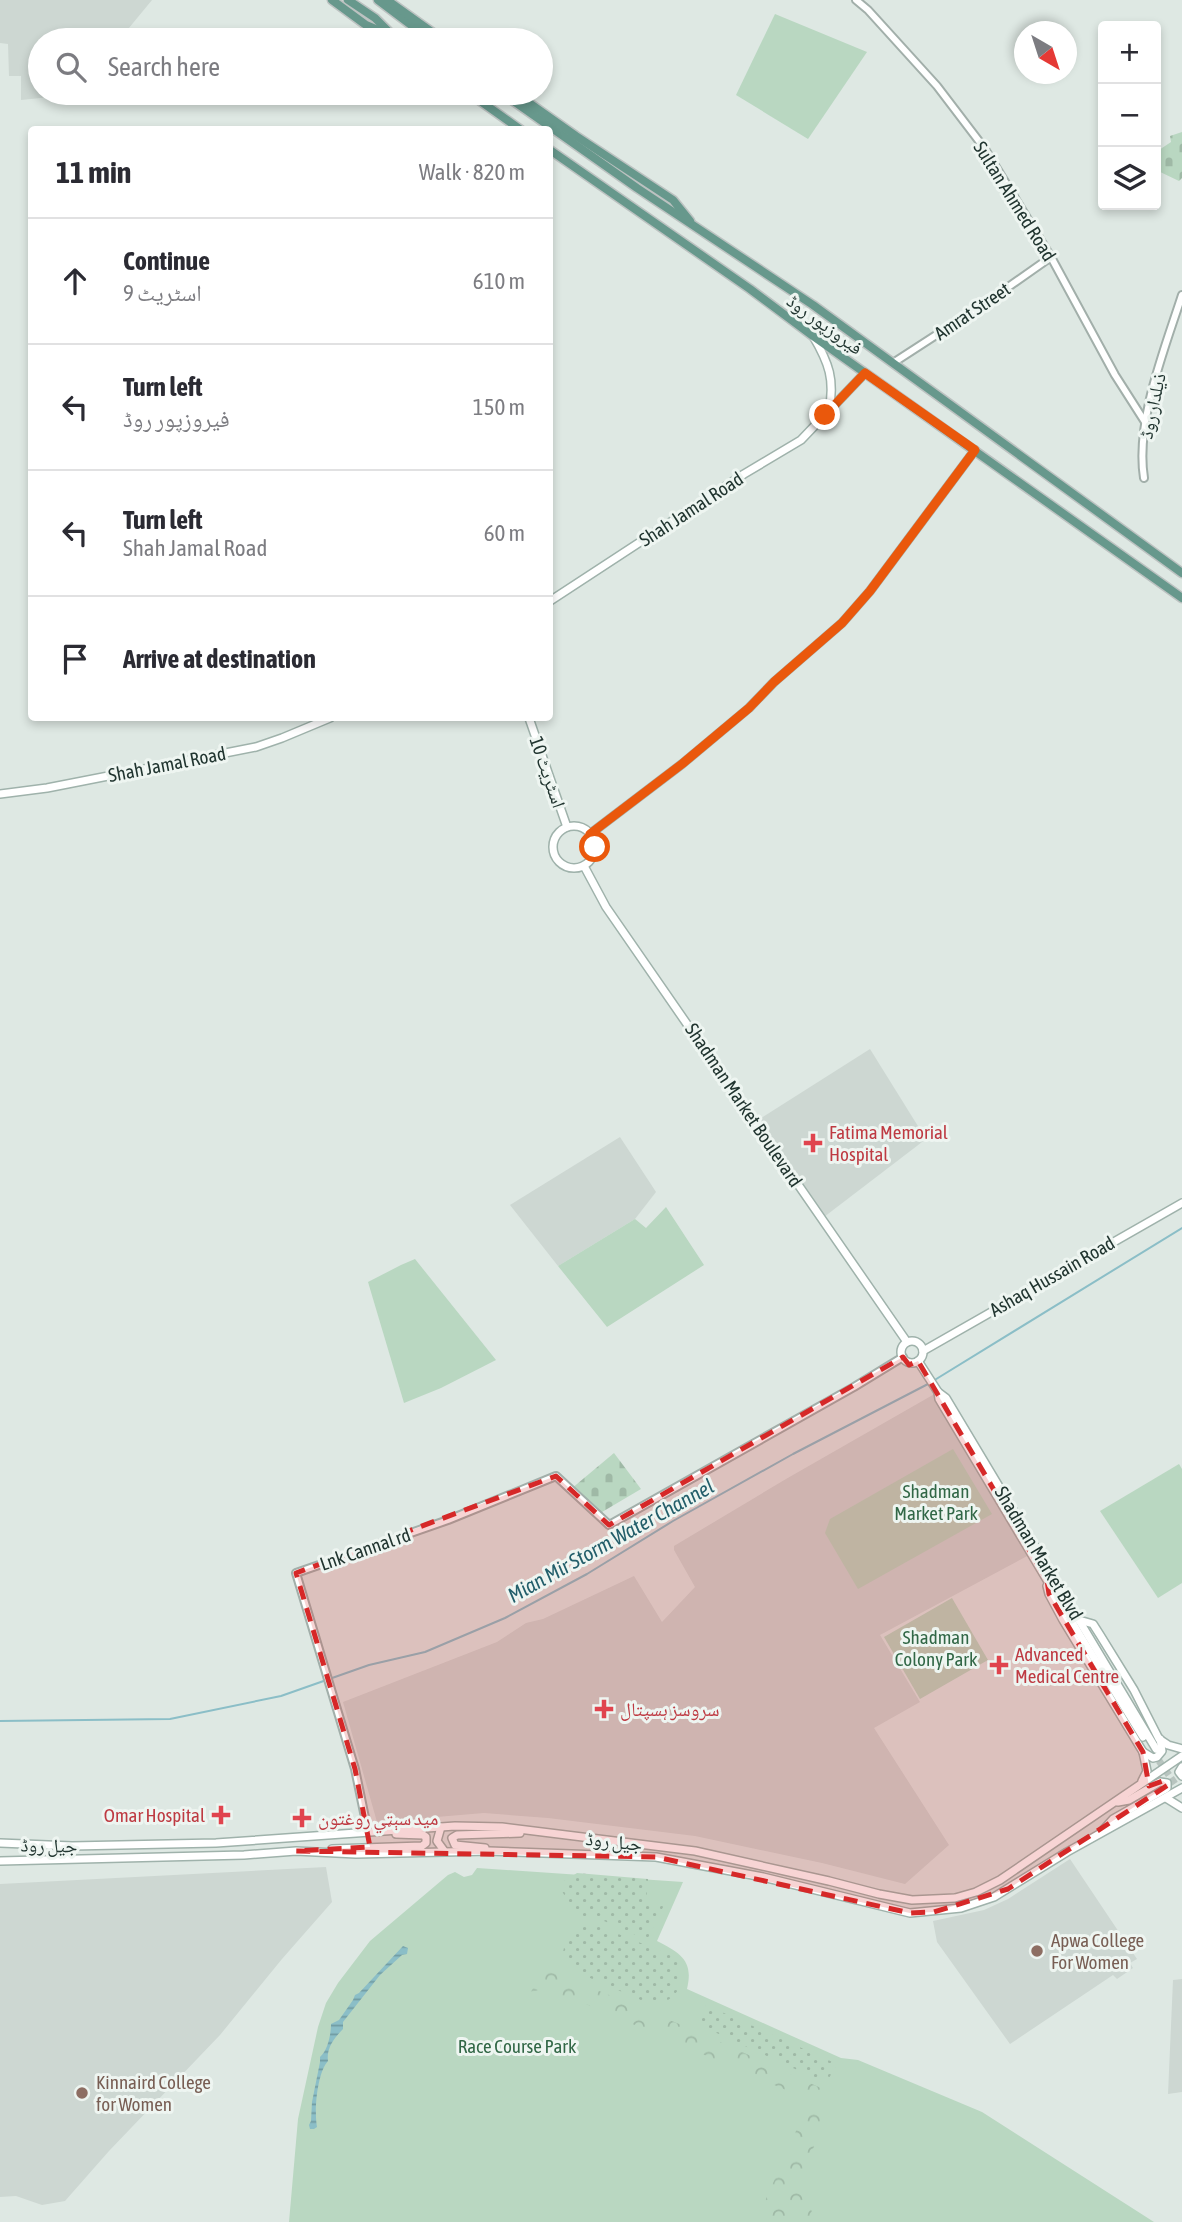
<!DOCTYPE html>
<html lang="en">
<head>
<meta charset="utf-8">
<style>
	body { margin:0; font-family:"Asap Condensed","Noto Naskh Arabic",sans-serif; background:#f7f7f7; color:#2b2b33 }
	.controls { position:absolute; right:21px; top:21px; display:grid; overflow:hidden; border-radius:7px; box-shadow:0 4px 10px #0003 }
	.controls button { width:63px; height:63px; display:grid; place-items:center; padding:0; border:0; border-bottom:2px solid #e1e1e2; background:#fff; color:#2b2b33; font:35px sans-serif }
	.compass { position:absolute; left:1014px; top:21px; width:63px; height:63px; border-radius:50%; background:#fff; box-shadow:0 4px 10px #0003; rotate:141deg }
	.stop { position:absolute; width:21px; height:21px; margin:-16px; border:5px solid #ea580c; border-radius:50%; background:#fff }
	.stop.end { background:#ea580c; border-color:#fff; box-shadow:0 2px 7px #0008 }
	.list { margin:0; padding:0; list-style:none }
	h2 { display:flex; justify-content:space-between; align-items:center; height:91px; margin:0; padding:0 28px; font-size:30px }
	h2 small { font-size:23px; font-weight:400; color:#7c7c81 }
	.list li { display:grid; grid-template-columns:46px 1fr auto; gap:21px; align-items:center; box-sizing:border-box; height:126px; padding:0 28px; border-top:2px solid #e1e1e2 }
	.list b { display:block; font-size:26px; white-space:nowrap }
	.list p { margin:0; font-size:23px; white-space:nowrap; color:#7c7c81 }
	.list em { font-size:23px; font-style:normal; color:#7c7c81 }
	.icon { flex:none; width:38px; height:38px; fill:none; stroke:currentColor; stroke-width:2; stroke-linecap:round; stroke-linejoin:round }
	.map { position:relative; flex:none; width:1182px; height:2222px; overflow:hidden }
	.search { position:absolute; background:#fff; box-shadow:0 4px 10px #0003; left:28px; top:28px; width:525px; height:77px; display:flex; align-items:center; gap:18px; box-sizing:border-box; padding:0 24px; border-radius:38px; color:#7c7c81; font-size:26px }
	.panel { position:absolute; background:#fff; box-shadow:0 4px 10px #0003; left:28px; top:126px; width:525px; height:595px; border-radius:7px }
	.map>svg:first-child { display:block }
	.built { fill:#cdd7d2 }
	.green { fill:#b9d7c1 }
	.forest { fill:url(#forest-crowns) }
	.cemetery { fill:url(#cemetery-stones) }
	.garden { fill:url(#garden-dots) }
	.water { fill:url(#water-rules) }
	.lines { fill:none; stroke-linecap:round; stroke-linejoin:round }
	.stream { stroke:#8bbec7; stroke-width:2 }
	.secondary-tunnel { stroke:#b8c4bf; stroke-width:7; stroke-dasharray:7 3.5; stroke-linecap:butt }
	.tertiary-casing { stroke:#a2afaa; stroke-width:10 }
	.secondary-casing { stroke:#9fb2ab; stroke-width:10 }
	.primary-casing { stroke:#bcc2c1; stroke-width:11 }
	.tertiary { stroke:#fff; stroke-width:6 }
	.secondary { stroke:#fff; stroke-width:7 }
	.primary { stroke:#67988c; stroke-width:8 }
	.route { stroke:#ea580c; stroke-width:9 }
	.marked { fill:#d62828; fill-opacity:0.2; stroke:#d62828; stroke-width:5; stroke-dasharray:14 9; stroke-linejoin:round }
	.health-dot { fill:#e0444e; stroke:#eef5f1; stroke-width:2.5 }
	.education-dot { fill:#8d6e63; stroke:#eef5f1; stroke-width:2.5 }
	.labels { text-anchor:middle; stroke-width:6; stroke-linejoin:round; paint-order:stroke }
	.street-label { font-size:19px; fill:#213530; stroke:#eef5f1 }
	.health-label { font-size:19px; fill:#be3a42; stroke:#eef5f1; text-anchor:start }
	.park-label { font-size:19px; fill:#316746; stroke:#eef5f1 }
	.education-label { font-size:19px; fill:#785e54; stroke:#eef5f1; text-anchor:start }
	.water-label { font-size:21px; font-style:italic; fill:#235e6a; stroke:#eef5f1 }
</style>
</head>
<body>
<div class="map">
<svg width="1182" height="2222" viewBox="0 0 1182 2222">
	<defs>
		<pattern id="forest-crowns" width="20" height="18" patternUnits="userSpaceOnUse" patternTransform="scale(1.75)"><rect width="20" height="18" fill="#b9d7c1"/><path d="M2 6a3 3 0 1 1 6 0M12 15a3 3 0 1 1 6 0" fill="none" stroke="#9fb9a6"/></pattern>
		<pattern id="cemetery-stones" width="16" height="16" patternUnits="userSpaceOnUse" patternTransform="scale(1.75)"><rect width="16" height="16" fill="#b9d7c1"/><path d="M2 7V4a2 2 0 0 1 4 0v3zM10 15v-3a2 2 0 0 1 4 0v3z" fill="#9fb9a6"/></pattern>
		<pattern id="garden-dots" width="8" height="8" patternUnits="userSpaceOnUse" patternTransform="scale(1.75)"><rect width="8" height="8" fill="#b9d7c1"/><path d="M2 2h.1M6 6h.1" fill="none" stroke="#9fb9a6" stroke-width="1.8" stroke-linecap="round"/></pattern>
		<pattern id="water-rules" width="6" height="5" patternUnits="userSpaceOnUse" patternTransform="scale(1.75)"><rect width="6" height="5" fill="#8bbec7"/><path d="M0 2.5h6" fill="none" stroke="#719ba2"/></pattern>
	</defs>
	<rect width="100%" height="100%" fill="#dee8e3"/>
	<!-- built -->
	<g class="built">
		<path d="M 0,0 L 152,0 L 119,40 L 40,40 L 40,93 L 73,93 L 70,95 L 21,100 L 21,76 L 9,76 L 8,44 L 0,43 Z"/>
		<path d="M 870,1049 L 926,1139 L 824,1217 L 755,1122 Z"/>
		<path d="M 620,1137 L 656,1192 L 635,1219 L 558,1266 L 510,1205 Z"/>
		<path d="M 938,1392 L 1031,1554 L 880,1635 L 920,1702 L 874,1728 L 949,1845 L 905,1884 L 822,1863 L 695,1836 L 548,1818 L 484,1813 L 377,1822 L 343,1702 L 497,1642 L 526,1623 L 543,1619 L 634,1576 L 662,1622 L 695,1587 L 674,1550 L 674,1546 L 786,1479 Z"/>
		<path d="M 1070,1859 L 1137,1959 L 1130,1963 L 1133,1968 L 1117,1979 L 1113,1975 L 1010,2044 L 937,1942 L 933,1921 L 984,1910 L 1008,1899 Z"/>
		<path d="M 326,1867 L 332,1902 L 282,1959 L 220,2035 L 109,2151 L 65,2201 L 42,2205 L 16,2196 L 0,2197 L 0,1884 Z"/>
		<path d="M 1182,1979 L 1182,2092 L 1168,2094 L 1173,1980 Z"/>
	</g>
	<!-- green -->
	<g class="green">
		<path d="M 775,14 L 867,52 L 808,139 L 736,95 Z"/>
		<path d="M 666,1207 L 704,1265 L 607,1327 L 558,1266 L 635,1219 L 646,1228 Z"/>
		<path d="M 415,1259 L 496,1360 L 441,1388 L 404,1403 L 368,1282 L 401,1265 Z"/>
		<path d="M 953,1449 L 992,1514 L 858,1589 L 825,1533 L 830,1519 Z"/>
		<path d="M 1179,1464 L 1182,1469 L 1182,1583 L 1158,1598 L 1100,1511 Z"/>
		<path d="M 952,1598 L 988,1660 L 920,1699 L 884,1637 Z"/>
		<path d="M 477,1868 L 683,1882 L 657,1941 C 680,1953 694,1960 687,1989 L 841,2058 L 858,2060 L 982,2112 L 1154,2222 L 289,2222 L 298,2119 L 318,2027 L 326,2003 L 338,1983 L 370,1941 L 448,1875 L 455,1872 L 464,1877 L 472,1875 Z"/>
	</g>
	<!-- forest -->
	<path class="forest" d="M 542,1970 L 563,1976 L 696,2031 L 823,2089 L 826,2093 L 820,2113 L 829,2121 C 806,2151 799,2186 816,2222 L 760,2222 L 766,2199 L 807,2106 L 807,2099 L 572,1998 L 556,1995 L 553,1986 L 531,1992 Z"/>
	<!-- cemetery -->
	<g class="cemetery">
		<path d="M 1182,132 L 1182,178 L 1179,181 L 1156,170 L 1159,150 L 1171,142 L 1170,136 Z"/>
		<path d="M 614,1453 L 641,1489 L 597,1515 L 571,1489 Z"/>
	</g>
	<!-- garden -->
	<g class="garden">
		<path d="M 577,1873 L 648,1879 L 646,1902 L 664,1905 L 647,1940 L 595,1917 L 584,1918 L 575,1912 L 558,1885 Z"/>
		<path d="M 591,1923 L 673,1956 C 691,1977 678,2005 650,2004 L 574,1971 L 568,1965 L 563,1952 L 567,1935 L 578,1926 Z"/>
		<path d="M 706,2005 L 837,2064 L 829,2078 L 819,2080 L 697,2024 Z"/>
	</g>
	<!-- water -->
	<path class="water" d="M 403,1946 L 408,1948 L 407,1954 L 402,1955 L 380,1975 L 343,2022 L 343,2029 C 335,2037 326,2048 328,2061 C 317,2073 314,2111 317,2127 L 314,2129 L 310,2129 L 309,2125 L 311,2121 L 312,2102 L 320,2062 L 320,2057 C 328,2050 331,2034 331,2024 L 339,2020 L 353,2000 L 355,1995 L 359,1993 Z"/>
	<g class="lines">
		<!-- stream -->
		<g class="stream">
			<path d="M 933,1381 L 1182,1228"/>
			<path d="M 0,1721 L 170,1719 L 281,1696 L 369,1665 L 425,1652 L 505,1618 L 587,1574 L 673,1521 L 793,1454 L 928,1384"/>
		</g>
		<!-- secondary-tunnel -->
		<path class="secondary-tunnel" d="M 1153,1752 L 1182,1794"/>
		<defs>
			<g id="tertiary">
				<path d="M 856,0 L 868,10 L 937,86 L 985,149 L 1051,257 L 1115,375 L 1145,422"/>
				<path d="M 893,363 L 984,304 L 1051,257"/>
				<path d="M 1144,478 C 1135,422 1165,348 1182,295"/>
				<path d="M 590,834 L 682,764 L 749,708 L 774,682 L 842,623 L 870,591 L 975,450"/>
				<path d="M 368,1832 L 355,1769 L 296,1573 L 448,1520 L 556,1476 L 609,1525 L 854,1387 L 903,1357"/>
			</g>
			<g id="secondary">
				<path d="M 813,336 C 829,363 835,380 829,410"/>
				<path d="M 550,601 L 744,474 L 801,440 L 865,373"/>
				<path d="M 529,718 L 567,827"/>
				<path d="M 0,794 L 47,788 L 256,747 L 282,738 L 330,718"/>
				<circle cx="574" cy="847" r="21"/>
				<path d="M 584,866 L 606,907 L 907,1342"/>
				<circle cx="912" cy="1352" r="11"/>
				<path d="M 923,1351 L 1182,1203"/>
				<path d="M 918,1361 L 938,1392 L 946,1398 L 1156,1749"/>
				<path d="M 938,1392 L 939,1399 L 1081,1637 L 1143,1737"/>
				<path d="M 1047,1586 L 1049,1594 L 1063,1620 L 1143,1752 L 1147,1771 L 1142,1781"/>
				<path d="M 1079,1620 L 1093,1624 L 1100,1635 L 1134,1690 L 1159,1739 L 1168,1745 L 1182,1749"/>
				<path d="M 1143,1752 L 1153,1758 L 1157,1757 L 1162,1751 L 1160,1739"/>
				<path d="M 1182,1767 L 1179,1772 L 1182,1776"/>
				<path d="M 1166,1798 L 1182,1808"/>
				<path d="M 441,1827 L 437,1841 L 445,1852"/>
				<path d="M 1104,1829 L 1113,1819 L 1164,1790 L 1167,1788 L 1167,1783 L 1160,1782 L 1129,1800 L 1118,1802"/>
				<path d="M 0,1843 L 72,1846 L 216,1843 L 455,1826 L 502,1827 L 695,1851 L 829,1881 L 879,1894 L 912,1900 L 955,1898 L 976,1892 L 1000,1880 L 1182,1756"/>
				<path d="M 485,1848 L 455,1845 L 452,1838 L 457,1835 L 520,1833"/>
				<path d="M 332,1849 L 422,1846 L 426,1843 L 426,1837 L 423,1835 L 396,1834"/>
				<path d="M 0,1861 L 244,1855 L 296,1851 L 356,1854 L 489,1851 L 656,1857 L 763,1877 L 910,1913 L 961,1908 L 994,1897 L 1067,1852 L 1182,1788"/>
			</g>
			<g id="primary">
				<path d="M 332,0 L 366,25 L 392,36"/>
				<path d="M 348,0 L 375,18 L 397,40"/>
				<path d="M 378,0 L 431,40"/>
				<path d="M 387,0 L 443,40"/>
				<path d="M 469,93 L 521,130"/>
				<path d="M 502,93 L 637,188 L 813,305 L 1182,573"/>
				<path d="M 515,93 L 576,136 L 673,200 L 690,221"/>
				<path d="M 550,150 L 750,289 L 813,336 L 1182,598"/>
			</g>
		</defs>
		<!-- tertiary casing -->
		<use href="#tertiary" class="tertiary-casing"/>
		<!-- secondary casing -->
		<use href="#secondary" class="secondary-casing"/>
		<!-- primary casing -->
		<use href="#primary" class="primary-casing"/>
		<!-- tertiary -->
		<use href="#tertiary" class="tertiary"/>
		<!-- secondary -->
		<use href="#secondary" class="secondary"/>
		<!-- primary -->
		<use href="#primary" class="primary"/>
	</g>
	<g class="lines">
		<!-- route -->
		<path class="route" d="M 595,847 L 590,834 L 682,764 L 749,708 L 774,682 L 842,623 L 870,591 L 975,450 L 865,373 L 825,415"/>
	</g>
	<!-- marked area -->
	<path class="marked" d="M 903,1357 L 909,1365 L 918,1361 L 1047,1580 L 1049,1594 L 1143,1752 L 1149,1786 L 1163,1781 L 1168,1785 L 1008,1889 L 934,1912 L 910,1913 L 656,1857 L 296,1851 L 370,1847 L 355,1769 L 296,1573 L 556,1476 L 609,1525 Z"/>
	<!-- markers -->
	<g class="health-dot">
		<path d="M809.5 1132.5h7v7h7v7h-7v7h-7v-7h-7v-7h7z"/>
		<path d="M995.5 1654.5h7v7h7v7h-7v7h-7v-7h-7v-7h7z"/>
		<path d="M600.5 1698.5h7v7h7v7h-7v7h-7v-7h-7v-7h7z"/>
		<path d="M217.5 1804.5h7v7h7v7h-7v7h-7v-7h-7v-7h7z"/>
		<path d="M298.5 1807.5h7v7h7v7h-7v7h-7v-7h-7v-7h7z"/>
	</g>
	<g class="education-dot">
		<circle cx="1037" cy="1951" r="7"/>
		<circle cx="82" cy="2093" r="7"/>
	</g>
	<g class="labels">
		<!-- street labels -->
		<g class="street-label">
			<text transform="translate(1015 201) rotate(58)" y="7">Sultan Ahmed Road</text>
			<text transform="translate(972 311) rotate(-34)" y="7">Amrat Street</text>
			<text transform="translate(825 324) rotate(36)" y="7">فیروزپور روڈ</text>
			<text transform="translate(1152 406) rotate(-78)" y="7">ذیلدار روڈ</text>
			<text transform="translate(691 509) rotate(-33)" y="7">Shah Jamal Road</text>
			<text transform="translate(167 764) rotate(-11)" y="7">Shah Jamal Road</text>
			<text transform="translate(548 772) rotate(71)" y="7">اسٹریٹ 10</text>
			<text transform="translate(744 1105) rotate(56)" y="7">Shadman Market Boulevard</text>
			<text transform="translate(1052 1276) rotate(-30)" y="7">Ashaq Hussain Road</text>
			<text transform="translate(365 1549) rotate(-19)" y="7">Lnk Cannal rd</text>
			<text transform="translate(1039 1553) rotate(59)" y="7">Shadman Market Blvd</text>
			<text transform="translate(614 1841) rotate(6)" y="7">جیل روڈ</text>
			<text transform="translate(49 1845) rotate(1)" y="7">جیل روڈ</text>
		</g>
		<!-- health labels -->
		<g class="health-label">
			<text x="829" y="1139">Fatima Memorial<tspan x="829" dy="22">Hospital</tspan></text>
			<text x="1015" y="1661">Advanced<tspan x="1015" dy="22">Medical Centre</tspan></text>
			<text x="620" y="1716">سروسز ہسپتال</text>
			<text x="205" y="1822" text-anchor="end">Omar Hospital</text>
			<text x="318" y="1825">مید سېټي روغتون</text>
		</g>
		<!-- park labels -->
		<g class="park-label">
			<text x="936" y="1498">Shadman<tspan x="936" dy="22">Market Park</tspan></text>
			<text x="936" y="1644">Shadman<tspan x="936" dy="22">Colony Park</tspan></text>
			<text x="517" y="2053">Race Course Park</text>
		</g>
		<!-- education labels -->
		<g class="education-label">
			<text x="1051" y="1947">Apwa College<tspan x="1051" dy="22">For Women</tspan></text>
			<text x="96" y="2089">Kinnaird College<tspan x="96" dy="22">for Women</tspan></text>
		</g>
		<!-- water labels -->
		<g class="water-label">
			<text transform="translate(611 1541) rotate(-29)" y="7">Mian Mir Storm Water Channel</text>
		</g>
	</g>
</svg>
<div class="controls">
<button>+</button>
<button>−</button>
<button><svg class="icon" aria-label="layers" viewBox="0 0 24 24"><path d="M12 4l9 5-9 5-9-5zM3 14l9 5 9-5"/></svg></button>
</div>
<svg class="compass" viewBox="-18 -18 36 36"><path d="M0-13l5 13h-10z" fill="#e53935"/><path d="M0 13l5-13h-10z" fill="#7c7c81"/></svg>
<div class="stop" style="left:595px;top:847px"></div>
<div class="stop end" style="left:825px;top:415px"></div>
<div class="search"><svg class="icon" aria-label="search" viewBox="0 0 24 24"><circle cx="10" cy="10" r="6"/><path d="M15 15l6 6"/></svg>Search here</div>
<section class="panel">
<h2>11 min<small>Walk · 820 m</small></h2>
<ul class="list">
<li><svg class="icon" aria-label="ahead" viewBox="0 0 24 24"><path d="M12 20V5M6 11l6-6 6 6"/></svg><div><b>Continue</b><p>اسٹریٹ 9</p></div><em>610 m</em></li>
<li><svg class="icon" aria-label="left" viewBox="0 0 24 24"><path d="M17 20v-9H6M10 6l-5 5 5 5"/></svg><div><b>Turn left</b><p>فیروزپور روڈ</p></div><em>150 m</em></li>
<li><svg class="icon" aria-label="left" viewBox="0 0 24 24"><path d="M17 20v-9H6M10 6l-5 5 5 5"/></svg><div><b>Turn left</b><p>Shah Jamal Road</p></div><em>60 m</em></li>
<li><svg class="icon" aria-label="arrive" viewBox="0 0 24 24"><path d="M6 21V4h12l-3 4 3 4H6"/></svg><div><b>Arrive at destination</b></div></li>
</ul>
</section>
</div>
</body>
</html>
